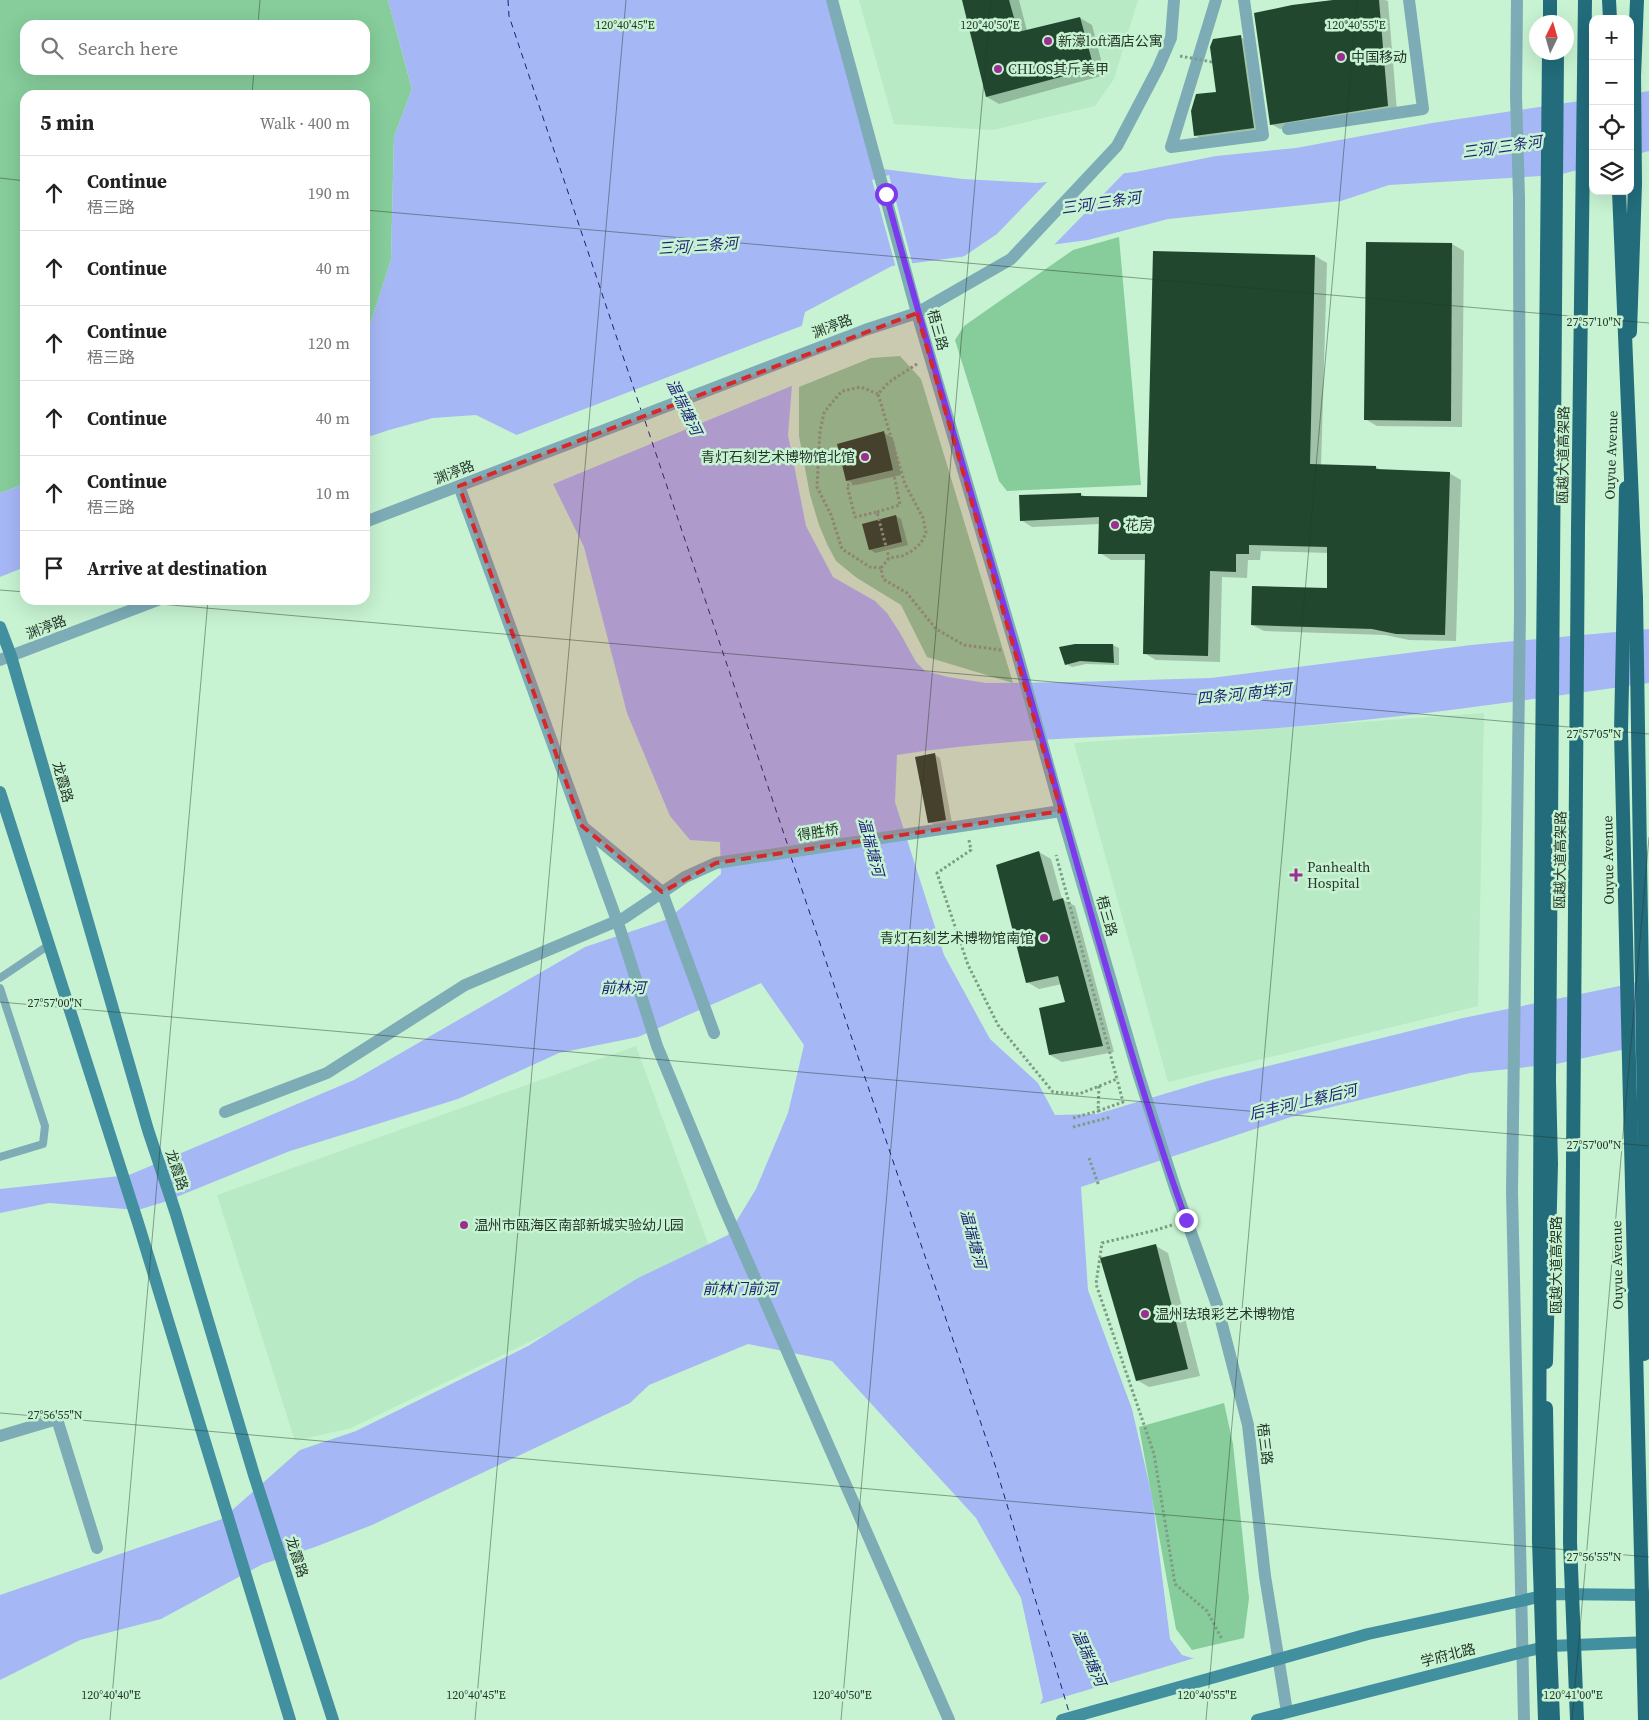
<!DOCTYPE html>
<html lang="en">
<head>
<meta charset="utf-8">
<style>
	body { margin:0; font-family:"Source Serif 4","Noto Sans SC",serif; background:#f2f2f2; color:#222 }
	.controls { position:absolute; right:15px; top:15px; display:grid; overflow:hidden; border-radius:10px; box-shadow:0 5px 20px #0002 }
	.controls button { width:45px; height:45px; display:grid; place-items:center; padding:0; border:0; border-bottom:1px solid #e0e0e0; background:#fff; color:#222; font:25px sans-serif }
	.compass { position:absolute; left:1529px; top:15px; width:45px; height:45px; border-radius:50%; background:#fff; box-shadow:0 5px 20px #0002; rotate:5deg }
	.stop { position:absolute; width:15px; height:15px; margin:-11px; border:4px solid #7c3aed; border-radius:50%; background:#fff }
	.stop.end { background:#7c3aed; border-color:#fff; box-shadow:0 1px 5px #0008 }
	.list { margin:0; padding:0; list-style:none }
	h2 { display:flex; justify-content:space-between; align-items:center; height:65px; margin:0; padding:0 20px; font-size:21px }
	h2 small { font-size:16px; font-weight:400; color:#767676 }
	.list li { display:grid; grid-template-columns:32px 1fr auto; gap:15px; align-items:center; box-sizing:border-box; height:75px; padding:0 20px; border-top:1px solid #e0e0e0 }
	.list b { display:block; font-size:19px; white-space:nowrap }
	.list p { margin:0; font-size:16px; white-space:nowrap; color:#767676 }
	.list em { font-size:16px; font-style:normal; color:#767676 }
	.icon { flex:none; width:28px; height:28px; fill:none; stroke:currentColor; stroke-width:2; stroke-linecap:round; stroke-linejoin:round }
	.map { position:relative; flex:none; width:1649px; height:1720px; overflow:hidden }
	.search { position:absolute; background:#fff; box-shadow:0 5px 20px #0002; left:20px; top:20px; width:350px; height:55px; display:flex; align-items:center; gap:12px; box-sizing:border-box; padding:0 18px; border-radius:15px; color:#767676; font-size:19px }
	.panel { position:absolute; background:#fff; box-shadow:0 5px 20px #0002; left:20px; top:90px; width:350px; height:515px; border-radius:15px }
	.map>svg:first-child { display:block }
	.built { fill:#b7eac5 }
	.green { fill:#86cd9b; fill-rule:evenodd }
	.water { fill:#a6b7f6 }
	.pier { fill:#c7f3d2 }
	.shadow { fill:#0003 }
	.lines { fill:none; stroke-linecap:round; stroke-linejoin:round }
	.ferry { stroke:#1d1e77; stroke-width:1; stroke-dasharray:6 5; stroke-linecap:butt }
	.building { fill:#21482e }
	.path { stroke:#7c9c84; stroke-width:3; stroke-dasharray:2.5 2.5; stroke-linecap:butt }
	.service { stroke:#7dacb7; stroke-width:8 }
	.minor { stroke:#7dacb7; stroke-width:12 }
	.tertiary { stroke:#7dacb7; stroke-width:12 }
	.secondary { stroke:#428f9f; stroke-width:12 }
	.trunk { stroke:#226c7b; stroke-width:14 }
	.path-bridge { stroke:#7c9c84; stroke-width:3; stroke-dasharray:2.5 2.5; stroke-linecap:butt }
	.trunk-bridge { stroke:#226c7b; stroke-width:14 }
	.route { stroke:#7c3aed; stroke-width:6 }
	.marked { fill:#d62828; fill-opacity:0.2; stroke:#d62828; stroke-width:4; stroke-dasharray:10 6; stroke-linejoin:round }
	.ticks { fill:none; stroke:#25372a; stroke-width:1; stroke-opacity:0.45 }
	.poi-dot { fill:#9b2e8f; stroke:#c7f3d2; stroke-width:2 }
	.labels { text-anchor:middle; stroke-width:5; stroke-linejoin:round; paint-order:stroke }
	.poi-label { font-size:14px; fill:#25372a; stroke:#c7f3d2; text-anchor:start }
	.street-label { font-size:14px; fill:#25372a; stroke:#c7f3d2 }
	.water-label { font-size:15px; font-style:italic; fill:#1d1e77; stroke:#c7f3d2 }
	.ticks-label { font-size:12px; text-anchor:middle; fill:#25372a; stroke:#c7f3d2; stroke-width:5; stroke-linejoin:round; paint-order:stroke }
</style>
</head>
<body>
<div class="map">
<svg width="1649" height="1720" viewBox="0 0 1649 1720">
	<rect width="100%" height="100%" fill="#c7f3d2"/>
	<!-- built -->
	<g class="built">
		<path d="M 859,0 L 1138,0 L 1114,79 L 1095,106 L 993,130 L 894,124 Z"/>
		<path d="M 1484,713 L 1478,1006 L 1168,1082 L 1074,743 Z"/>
		<path d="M 636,1046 L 712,1254 L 351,1428 L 295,1441 L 217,1195 Z"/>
	</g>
	<!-- green -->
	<g class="green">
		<path d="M 0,0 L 388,0 L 412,89 L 394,137 L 391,260 L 370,325 L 365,327 L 365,95 L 25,95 L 25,484 L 0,493 ZM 25,25 L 365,25 L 365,70 L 25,70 Z"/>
		<path d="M 1119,237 L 1141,485 L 1007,491 L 999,481 L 955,340 L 964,326 L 1073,250 Z"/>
		<path d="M 900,356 L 921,379 L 1013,683 L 927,657 L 901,605 L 857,578 L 836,561 L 827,544 L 819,525 L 810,495 L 799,436 L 799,387 L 871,358 Z"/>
		<path d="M 1224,1403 L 1233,1444 L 1249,1598 L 1244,1638 L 1192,1650 L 1176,1629 L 1139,1427 Z"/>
	</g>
	<!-- water -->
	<g class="water">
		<path d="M 388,0 L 826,0 L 875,168 L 963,179 L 1037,183 L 1135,172 L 1216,156 L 1296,148 L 1432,123 L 1593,99 L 1593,166 L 1558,175 L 1389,185 L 1341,201 L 1168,219 L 1088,240 L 892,266 L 805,312 L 794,360 L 788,435 L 806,526 L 833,577 L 875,601 L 887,613 L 900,633 L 916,662 L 925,671 L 948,677 L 986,683 L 1075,682 L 1211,678 L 1471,645 L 1649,629 L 1649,683 C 1511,702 1373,723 1234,731 C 1122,737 1009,737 897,755 L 895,802 L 944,955 L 990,1039 L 1038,1083 L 1055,1115 L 1097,1114 L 1211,1080 L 1463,1018 L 1649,980 L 1649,1044 L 1556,1064 L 1470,1073 L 1291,1117 L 1081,1187 L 1088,1290 L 1132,1409 L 1152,1496 L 1170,1639 L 1182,1655 L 1199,1660 L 1034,1717 L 1043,1698 L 1021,1598 L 976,1518 L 832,1361 L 748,1344 L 649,1385 L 630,1403 L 372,1525 L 315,1547 L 263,1564 L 161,1619 L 80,1640 L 0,1680 L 0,1595 L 222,1519 L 300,1450 L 356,1431 L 528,1346 L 638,1278 L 728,1235 L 756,1189 L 788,1113 L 804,1045 L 761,983 L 638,1037 L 559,1053 L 458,1099 L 290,1151 L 164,1202 L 138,1210 L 49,1203 L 0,1213 L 0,1189 L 129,1175 L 354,1080 L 585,947 L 668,919 L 721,874 L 720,842 L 690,840 L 670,816 L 627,713 L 584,547 L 533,443 L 476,415 L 433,418 L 389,430 L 365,438 L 365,327 L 370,325 L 391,260 L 394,137 L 412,89 Z"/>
		<path d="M 1649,91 L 1649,151 L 1630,156 L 1630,94 Z"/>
		<path d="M 25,484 L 25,567 L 0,577 L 0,493 Z"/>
	</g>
	<!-- pier -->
	<g class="pier">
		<path d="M 1127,170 L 1052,247 L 960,259 L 997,234 L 1049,180 Z"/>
		<path d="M 889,175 L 913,266 L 896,268 L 872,180 Z"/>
		<path d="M 804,325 L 797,361 L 794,385 L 551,485 L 532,445 L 514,436 Z"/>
		<path d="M 1198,1657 L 1211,1659 L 1222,1672 L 1234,1720 L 1031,1720 L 1037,1705 Z"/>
	</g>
	<!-- shadow -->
	<g class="shadow">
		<path d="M 963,0 L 1019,0 L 1027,31 L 1080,18 L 1092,25 L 1105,75 L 999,104 L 987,97 Z"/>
		<path d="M 1345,0 L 1385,0 L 1388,1 L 1397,111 L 1280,129 L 1271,124 Z"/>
		<path d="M 1240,37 L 1253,44 L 1265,134 L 1207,142 L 1195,135 L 1217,93 Z"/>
		<path d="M 1367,243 L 1452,244 L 1464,251 L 1462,427 L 1377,426 L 1365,419 Z"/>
		<path d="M 1154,252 L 1315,256 L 1327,263 L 1321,466 L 1376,467 L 1381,470 L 1449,473 L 1461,480 L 1456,641 L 1409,640 L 1385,635 L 1264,631 L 1252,625 L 1328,589 L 1329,553 L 1261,551 L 1260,560 L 1248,560 L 1247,578 L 1222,577 L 1220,662 L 1156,660 L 1144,653 L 1146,560 L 1111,560 L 1100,553 L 1100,524 L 1032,527 L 1021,520 L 1081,494 L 1087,498 L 1148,498 Z"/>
		<path d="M 884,433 L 893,438 L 901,475 L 856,485 L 847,480 Z"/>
		<path d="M 896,516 L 901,519 L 908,545 L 875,553 L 870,549 Z"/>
		<path d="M 1113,645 L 1119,648 L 1119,665 L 1086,664 L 1072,667 L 1066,664 Z"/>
		<path d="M 935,755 L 940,758 L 952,823 L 935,825 L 929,822 Z"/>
		<path d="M 1039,852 L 1051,859 L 1062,899 L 1075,906 L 1114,1052 L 1062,1062 L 1050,1055 L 1067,1003 L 1062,984 L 1039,989 L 1027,982 Z"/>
		<path d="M 1156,1246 L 1168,1253 L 1200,1376 L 1149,1387 L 1137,1380 Z"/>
	</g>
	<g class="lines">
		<!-- ferry -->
		<g class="ferry">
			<path d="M 508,0 L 509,16 L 641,410"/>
			<path d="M 645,421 L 788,846"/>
			<path d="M 791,857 L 996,1468 L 1069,1712"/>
		</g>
	</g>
	<!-- building -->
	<g class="building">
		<path d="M 962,0 L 1009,0 L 1018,32 L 1080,17 L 1094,68 L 986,97 Z"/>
		<path d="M 1333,0 L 1379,0 L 1388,106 L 1270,125 L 1254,13 L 1292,5 Z"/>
		<path d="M 1241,35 L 1254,128 L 1194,136 L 1191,111 L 1196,94 L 1216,92 L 1210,47 L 1213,39 Z"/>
		<path d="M 1366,242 L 1452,243 L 1451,421 L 1364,420 Z"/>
		<path d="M 1153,251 L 1315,255 L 1310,464 L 1376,466 L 1376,469 L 1450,472 L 1445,635 L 1396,634 L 1372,629 L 1251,625 L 1252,586 L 1327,588 L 1327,547 L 1249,545 L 1249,554 L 1236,554 L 1236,572 L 1210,571 L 1208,656 L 1143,654 L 1145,554 L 1098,554 L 1099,517 L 1020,521 L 1019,495 L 1081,493 L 1081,496 L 1147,497 Z"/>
		<path d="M 884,431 L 893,470 L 846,481 L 837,444 Z"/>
		<path d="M 896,515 L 902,542 L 869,550 L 862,524 Z"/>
		<path d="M 1075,644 L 1113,644 L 1114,663 L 1080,661 L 1065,665 L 1059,647 Z"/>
		<path d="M 935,753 L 946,820 L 928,823 L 915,757 Z"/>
		<path d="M 1039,851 L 1053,901 L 1063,898 L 1103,1046 L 1049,1055 L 1039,1008 L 1065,1002 L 1058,976 L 1026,983 L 996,865 Z"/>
		<path d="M 1156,1244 L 1188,1369 L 1136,1381 L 1100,1258 Z"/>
	</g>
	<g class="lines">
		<!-- path -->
		<g class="path">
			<path d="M 917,364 L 889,382 L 878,394 L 905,484 L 923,518 L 926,533 L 921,543 L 912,551 L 902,556 L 889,558 L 881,568 L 883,579 L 907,593 L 936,629 L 964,645 L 1001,650"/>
			<path d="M 878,394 L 861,387 L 842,391 L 829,406 L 824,413 L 820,431 L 817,487 L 831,515 L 842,549 L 870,567 L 881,568"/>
			<path d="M 877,512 L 900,505 L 894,475 L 847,485 L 855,517 L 877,512 L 889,558"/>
			<path d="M 969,840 L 971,850 L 937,873 L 968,965 L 998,1025 L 1053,1092 L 1079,1094 L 1117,1079 L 1056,855"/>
			<path d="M 1099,1086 L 1098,1111 L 1123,1102 L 1117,1079"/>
			<path d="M 1073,1118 L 1098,1111"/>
			<path d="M 1073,1127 L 1111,1117"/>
			<path d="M 1089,1158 L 1099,1186"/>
			<path d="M 1172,1225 L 1156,1230 L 1102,1243 L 1096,1284 L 1154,1454 L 1175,1584 L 1207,1611 L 1222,1639"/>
		</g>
		<!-- service -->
		<g class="service">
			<path d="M 0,978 L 49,945"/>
			<path d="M 0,988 L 45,1126 L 43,1144 L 0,1157"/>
		</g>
		<!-- minor -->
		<g class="minor">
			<path d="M 1216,0 L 1171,147 L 1263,135 L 1244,0"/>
			<path d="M 1288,129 L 1423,109 L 1409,0"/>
			<path d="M 459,486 L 620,929 L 657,1046 L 722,1203 L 949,1720"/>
			<path d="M 583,827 L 662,892 L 714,1033"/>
			<path d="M 225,1112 L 327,1073 L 465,985 L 624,918 L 685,877 L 716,863 L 1061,811"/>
			<path d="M 0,1436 L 57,1419 L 97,1548"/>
		</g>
		<!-- tertiary -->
		<g class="tertiary">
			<path d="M 832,0 L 917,313 L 1017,653 L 1061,811 L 1139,1076 L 1175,1188 L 1217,1305 L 1248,1425 L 1265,1576 L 1287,1712"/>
			<path d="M 1517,0 L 1516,96 L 1519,197 L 1520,612 L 1512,1192 L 1524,1720"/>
			<path d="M 365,522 L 865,330 L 917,313 L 1011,259 L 1117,146 L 1158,68 L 1171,38 L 1174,0"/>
			<path d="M 0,660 L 158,600"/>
		</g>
		<!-- secondary -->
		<g class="secondary">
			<path d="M 0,627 L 11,656 L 148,1130 L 176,1214 L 254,1475 L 333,1720"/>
			<path d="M 0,792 L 139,1226 L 290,1720"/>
			<path d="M 1062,1720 L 1368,1634 L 1521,1601 L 1550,1594 L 1649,1595"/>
			<path d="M 1257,1720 L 1523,1652 L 1550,1646 L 1649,1642"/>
		</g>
		<!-- trunk -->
		<g class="trunk">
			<path d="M 1609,0 L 1610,19"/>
			<path d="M 1550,22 L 1550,0"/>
			<path d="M 1630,332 L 1635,184 L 1634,76 L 1637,0"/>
			<path d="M 1626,488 L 1621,732 L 1645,1720"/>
			<path d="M 1636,598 L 1647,1310 L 1644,1354"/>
			<path d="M 1546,1362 L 1551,1164 L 1549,1081 L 1557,52"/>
			<path d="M 1546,1408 L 1550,1646 L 1553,1720"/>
		</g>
		<!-- path-bridge -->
		<path class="path-bridge" d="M 1180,56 L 1212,62"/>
		<!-- trunk-bridge -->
		<g class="trunk-bridge">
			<path d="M 1619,191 L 1636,598"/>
			<path d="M 1545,1720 L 1539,1541 L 1540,1209 L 1542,767 L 1549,52"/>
			<path d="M 1577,1720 L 1570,1542 L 1578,529 L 1585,0"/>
		</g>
	</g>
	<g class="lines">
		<!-- route -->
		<path class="route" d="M 886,194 C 932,367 985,538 1034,710 C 1082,880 1127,1053 1186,1220"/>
	</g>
	<!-- marked area -->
	<path class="marked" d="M 917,313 L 1061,811 L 716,863 L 662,892 L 582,826 L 459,486 Z"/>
	<!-- ticks -->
	<path class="ticks" d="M 258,25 L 260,0M 252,95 L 254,70M 0,178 L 25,181M 365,210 L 1649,323M 0,590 L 25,592M 114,600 L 1649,734M 0,1002 L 1649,1146M 0,1413 L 1649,1557M 110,1720 L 208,600M 475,1720 L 626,0M 841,1720 L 991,0M 1206,1720 L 1357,0M 1572,1720 L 1649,837"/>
	<!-- markers -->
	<g class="poi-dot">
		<circle cx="1048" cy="41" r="5"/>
		<circle cx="1341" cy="57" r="5"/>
		<circle cx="998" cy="69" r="5"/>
		<circle cx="865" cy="457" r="5"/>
		<circle cx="1115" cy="525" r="5"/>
		<path d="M1293.5 867.5h5v5h5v5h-5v5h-5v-5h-5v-5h5z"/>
		<circle cx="1044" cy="938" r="5"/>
		<circle cx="464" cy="1225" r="5"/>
		<circle cx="1145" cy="1314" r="5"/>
	</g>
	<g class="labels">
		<!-- poi labels -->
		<g class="poi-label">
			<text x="1058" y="46">新濠loft酒店公寓</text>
			<text x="1351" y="62">中国移动</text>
			<text x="1008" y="74">CHLOS其斤美甲</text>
			<text x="855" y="462" text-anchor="end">青灯石刻艺术博物馆北馆</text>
			<text x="1125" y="530">花房</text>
			<text x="1307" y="872">Panhealth<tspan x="1307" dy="16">Hospital</tspan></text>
			<text x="1034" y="943" text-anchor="end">青灯石刻艺术博物馆南馆</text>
			<text x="474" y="1230">温州市瓯海区南部新城实验幼儿园</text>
			<text x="1155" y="1319">温州珐琅彩艺术博物馆</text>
		</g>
		<!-- street labels -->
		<g class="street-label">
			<text transform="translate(832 326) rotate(-21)" y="5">渊渟路</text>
			<text transform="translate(938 330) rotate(74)" y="5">梧三路</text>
			<text transform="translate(1563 455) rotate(-89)" y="5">瓯越大道高架路</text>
			<text transform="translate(1611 455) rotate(-88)" y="5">Ouyue Avenue</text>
			<text transform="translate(454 472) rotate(-21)" y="5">渊渟路</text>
			<text transform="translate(46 627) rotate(-21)" y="5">渊渟路</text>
			<text transform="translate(63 782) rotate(74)" y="5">龙霞路</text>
			<text transform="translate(818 832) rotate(-9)" y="5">得胜桥</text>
			<text transform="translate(1560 860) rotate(-89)" y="5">瓯越大道高架路</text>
			<text transform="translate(1608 860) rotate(-91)" y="5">Ouyue Avenue</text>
			<text transform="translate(1107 916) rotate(74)" y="5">梧三路</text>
			<text transform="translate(177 1170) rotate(71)" y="5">龙霞路</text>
			<text transform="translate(1556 1265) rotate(-90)" y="5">瓯越大道高架路</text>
			<text transform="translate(1617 1265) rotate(-91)" y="5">Ouyue Avenue</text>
			<text transform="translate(1265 1444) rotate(83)" y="5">梧三路</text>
			<text transform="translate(297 1557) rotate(72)" y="5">龙霞路</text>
			<text transform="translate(1448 1655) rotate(-14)" y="5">学府北路</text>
		</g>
		<!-- water labels -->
		<g class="water-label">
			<text transform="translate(1502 147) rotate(-8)" y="5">三河/三条河</text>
			<text transform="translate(1101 203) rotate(-8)" y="5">三河/三条河</text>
			<text transform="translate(698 246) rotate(-4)" y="5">三河/三条河</text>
			<text transform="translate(684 407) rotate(64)" y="5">温瑞塘河</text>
			<text transform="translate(1244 694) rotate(-6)" y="5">四条河/南垟河</text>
			<text transform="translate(871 847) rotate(75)" y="5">温瑞塘河</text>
			<text x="623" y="993">前林河</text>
			<text transform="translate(1303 1102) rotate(-13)" y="5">后丰河/上蔡后河</text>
			<text transform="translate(973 1239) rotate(75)" y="5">温瑞塘河</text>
			<text x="740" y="1294">前林门前河</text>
			<text transform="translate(1089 1658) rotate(66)" y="5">温瑞塘河</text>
		</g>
	</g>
	<g class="ticks-label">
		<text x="625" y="29">120°40'45"E</text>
		<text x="990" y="29">120°40'50"E</text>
		<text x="1356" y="29">120°40'55"E</text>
		<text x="1594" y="326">27°57'10"N</text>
		<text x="1594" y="738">27°57'05"N</text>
		<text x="55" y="1007">27°57'00"N</text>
		<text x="1594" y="1149">27°57'00"N</text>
		<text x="55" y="1419">27°56'55"N</text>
		<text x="1594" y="1561">27°56'55"N</text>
		<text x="111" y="1699">120°40'40"E</text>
		<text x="476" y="1699">120°40'45"E</text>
		<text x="842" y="1699">120°40'50"E</text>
		<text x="1207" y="1699">120°40'55"E</text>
		<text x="1573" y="1699">120°41'00"E</text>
	</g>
</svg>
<div class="controls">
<button>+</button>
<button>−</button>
<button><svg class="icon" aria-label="locate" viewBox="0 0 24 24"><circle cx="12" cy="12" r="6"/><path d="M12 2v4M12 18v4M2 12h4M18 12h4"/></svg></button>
<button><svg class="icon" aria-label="layers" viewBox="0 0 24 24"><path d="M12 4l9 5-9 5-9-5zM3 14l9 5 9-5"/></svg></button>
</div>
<svg class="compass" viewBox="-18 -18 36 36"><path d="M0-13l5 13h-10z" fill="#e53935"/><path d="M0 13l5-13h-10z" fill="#767676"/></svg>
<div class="stop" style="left:886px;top:194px"></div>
<div class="stop end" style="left:1186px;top:1220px"></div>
<div class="search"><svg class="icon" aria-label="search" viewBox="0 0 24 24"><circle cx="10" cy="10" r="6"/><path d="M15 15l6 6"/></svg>Search here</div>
<section class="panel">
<h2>5 min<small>Walk · 400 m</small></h2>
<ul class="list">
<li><svg class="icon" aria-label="ahead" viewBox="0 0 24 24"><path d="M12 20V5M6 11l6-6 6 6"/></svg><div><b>Continue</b><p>梧三路</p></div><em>190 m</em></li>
<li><svg class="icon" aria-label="ahead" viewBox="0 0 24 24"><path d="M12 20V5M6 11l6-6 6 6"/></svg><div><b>Continue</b></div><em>40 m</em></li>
<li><svg class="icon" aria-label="ahead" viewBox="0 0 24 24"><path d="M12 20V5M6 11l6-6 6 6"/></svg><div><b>Continue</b><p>梧三路</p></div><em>120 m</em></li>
<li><svg class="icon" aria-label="ahead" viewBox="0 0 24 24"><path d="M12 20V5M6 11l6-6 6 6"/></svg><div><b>Continue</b></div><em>40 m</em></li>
<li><svg class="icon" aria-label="ahead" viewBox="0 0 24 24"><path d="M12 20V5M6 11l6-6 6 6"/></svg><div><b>Continue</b><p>梧三路</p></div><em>10 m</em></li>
<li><svg class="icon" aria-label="arrive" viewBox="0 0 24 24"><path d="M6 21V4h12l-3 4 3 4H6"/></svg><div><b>Arrive at destination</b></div></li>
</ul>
</section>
</div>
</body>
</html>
